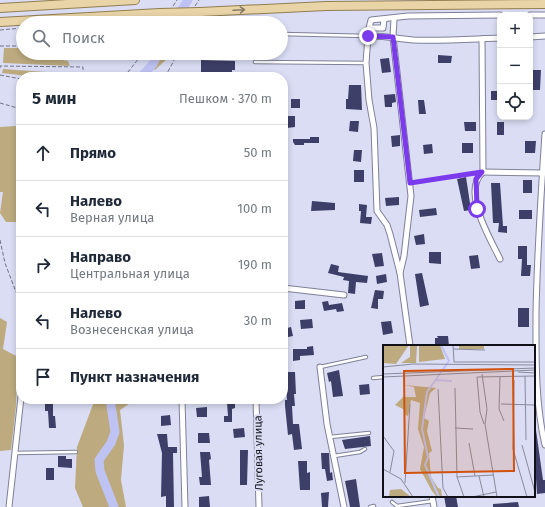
<!DOCTYPE html>
<html lang="ru">
<head>
<meta charset="utf-8">
<style>
	body { margin:0; font-family:"Fira Sans",sans-serif; background:#f2f2f3; color:#1f2937 }
	.controls { position:absolute; right:12px; top:12px; display:grid; overflow:hidden; border-radius:8px; box-shadow:0 2px 6px #0003 }
	.controls button { width:36px; height:36px; display:grid; place-items:center; padding:0; border:0; border-bottom:1px solid #e0e1e3; background:#fff; color:#1f2937; font:20px sans-serif }
	.stop { position:absolute; width:12px; height:12px; margin:-9px; border:3px solid #7c3aed; border-radius:50%; background:#fff }
	.stop.end { background:#7c3aed; border-color:#fff; box-shadow:0 1px 4px #0008 }
	.list { margin:0; padding:0; list-style:none }
	h2 { display:flex; justify-content:space-between; align-items:center; height:52px; margin:0; padding:0 16px; font-size:17px }
	h2 small { font-size:13px; font-weight:400; color:#747a83 }
	.list li { display:grid; grid-template-columns:26px 1fr auto; gap:12px; align-items:center; box-sizing:border-box; height:56px; padding:0 16px; border-top:1px solid #e0e1e3 }
	.list b { display:block; font-size:15px; white-space:nowrap }
	.list p { margin:0; font-size:13px; white-space:nowrap; color:#747a83 }
	.list em { font-size:13px; font-style:normal; color:#747a83 }
	.icon { flex:none; width:22px; height:22px; fill:none; stroke:currentColor; stroke-width:2; stroke-linecap:round; stroke-linejoin:round }
	.map { position:relative; flex:none; width:545px; height:507px; overflow:hidden }
	.search { position:absolute; background:#fff; box-shadow:0 2px 6px #0003; left:16px; top:16px; width:272px; height:44px; display:flex; align-items:center; gap:10px; box-sizing:border-box; padding:0 14px; border-radius:22px; color:#747a83; font-size:15px }
	.panel { position:absolute; background:#fff; box-shadow:0 2px 6px #0003; left:16px; top:72px; width:272px; height:332px; border-radius:16px }
	.map>svg:first-child { display:block }
	.green { fill:#bdab7f }
	.lines { fill:none; stroke-linecap:round; stroke-linejoin:round }
	.stream { stroke:#bfc3f4; stroke-width:1.5 }
	.river { stroke:#bfc3f4; stroke-width:9 }
	.building { fill:#3e3f68 }
	.service-casing { stroke:#7f8197; stroke-width:4.5 }
	.minor-casing { stroke:#7f8197; stroke-width:7 }
	.primary-casing { stroke:#927e4f; stroke-width:10 }
	.path { stroke:#717383; stroke-width:1; stroke-dasharray:4 2; stroke-linecap:butt }
	.service { stroke:#fff; stroke-width:2.5 }
	.minor { stroke:#fff; stroke-width:5 }
	.primary { stroke:#e8d4a7; stroke-width:8 }
	.primary-bridge-casing { stroke:#927e4f; stroke-width:10; stroke-linecap:butt }
	.primary-bridge { stroke:#e8d4a7; stroke-width:8 }
	.oneway { stroke:#877c67 }
	.route { stroke:#7c3aed; stroke-width:5 }
	.labels { text-anchor:middle; stroke-width:4; stroke-linejoin:round; paint-order:stroke }
	.street-label { font-size:11px; fill:#101119; stroke:#daddf4 }
	.inset-river { fill:none; stroke:#bfc3f4; stroke-width:2 }
	.inset-road { fill:none; stroke:#898b9c; stroke-width:1 }
	.view { fill:#d2520d; fill-opacity:0.15; stroke:#d2520d; stroke-width:2 }
	.inset-edge { fill:none; stroke:#101119; stroke-width:2 }
</style>
</head>
<body>
<div class="map">
<svg width="545" height="507" viewBox="0 0 545 507">
	<rect width="100%" height="100%" fill="#daddf4"/>
	<!-- green -->
	<g class="green">
		<path d="M 4,48 L 23,48 L 23,53 L 62,53 L 63,60 L 68,61 L 70,66 L 3,63 Z"/>
		<path d="M 154,53 L 169,53 L 168,58 L 155,70 L 150,66 Z"/>
		<path d="M 3,69 L 60,73 L 77,72 L 77,77 L 37,77 L 2,73 Z"/>
		<path d="M 15,126 L 21,128 L 21,216 L 16,222 L 6,222 L 0,213 L 3,192 L 0,192 L 0,127 Z"/>
		<path d="M 0,318 L 7,322 L 3,349 L 18,357 L 16,406 L 11,450 L 0,451 Z"/>
		<path d="M 95,399 L 136,399 L 120,410 L 124,445 L 121,480 L 126,507 L 83,507 L 75,488 L 77,447 Z"/>
	</g>
	<g class="lines">
		<!-- stream -->
		<path class="stream" d="M 213,53 L 239,55"/>
		<!-- river -->
		<g class="river">
			<path d="M 173,23 L 188,0"/>
			<path d="M 141,77 L 153,64 L 158,53"/>
			<path d="M 110,399 L 115,432 L 111,443 L 99,460 L 100,471 L 114,507"/>
		</g>
	</g>
	<!-- building -->
	<g class="building">
		<path d="M 438,55 L 452,56 L 451,63 L 438,63 Z"/>
		<path d="M 389,58 L 391,72 L 382,73 L 380,59 Z"/>
		<path d="M 201,60 L 235,61 L 235,70 L 232,70 L 232,77 L 201,77 Z"/>
		<path d="M 533,70 L 541,70 L 540,90 L 533,90 Z"/>
		<path d="M 349,85 L 361,85 L 362,110 L 346,109 L 346,99 L 348,99 Z"/>
		<rect x="491" y="91" width="9" height="9"/>
		<path d="M 395,94 L 396,102 L 392,103 L 392,107 L 385,107 L 384,95 Z"/>
		<rect x="291" y="99" width="9" height="9"/>
		<path d="M 418,100 L 424,100 L 426,114 L 419,114 Z"/>
		<path d="M 287,116 L 295,116 L 295,127 L 287,128 Z"/>
		<path d="M 350,121 L 359,121 L 358,132 L 349,131 Z"/>
		<path d="M 464,122 L 476,122 L 476,131 L 465,131 Z"/>
		<rect x="497" y="122" width="7" height="13"/>
		<path d="M 400,135 L 400,146 L 392,147 L 391,136 Z"/>
		<path d="M 310,137 L 319,137 L 319,143 L 304,143 L 304,145 L 295,145 L 293,142 L 293,139 L 310,139 Z"/>
		<path d="M 525,141 L 536,141 L 535,153 L 525,153 Z"/>
		<rect x="462" y="143" width="11" height="10"/>
		<path d="M 432,144 L 433,153 L 424,154 L 423,145 Z"/>
		<path d="M 354,150 L 362,150 L 361,162 L 353,161 Z"/>
		<rect x="354" y="170" width="10" height="12"/>
		<path d="M 466,177 L 471,210 L 464,211 L 457,179 Z"/>
		<rect x="523" y="180" width="9" height="13"/>
		<path d="M 491,183 L 500,183 L 503,226 L 507,226 L 507,233 L 498,232 L 499,223 L 493,223 Z"/>
		<path d="M 399,197 L 399,205 L 386,206 L 385,198 Z"/>
		<path d="M 312,201 L 335,203 L 335,210 L 311,211 Z"/>
		<path d="M 359,204 L 367,205 L 366,217 L 372,217 L 371,224 L 360,223 L 361,211 L 359,211 Z"/>
		<path d="M 436,208 L 437,215 L 420,217 L 419,210 Z"/>
		<rect x="519" y="210" width="13" height="9"/>
		<path d="M 424,234 L 425,244 L 416,245 L 414,236 Z"/>
		<path d="M 518,246 L 527,246 L 527,265 L 531,265 L 530,276 L 521,276 L 522,259 L 518,259 Z"/>
		<path d="M 429,252 L 441,252 L 441,264 L 429,263 Z"/>
		<path d="M 382,253 L 384,266 L 375,267 L 372,254 Z"/>
		<path d="M 478,255 L 480,268 L 471,269 L 469,256 Z"/>
		<path d="M 331,264 L 339,266 L 338,272 L 368,276 L 367,283 L 356,282 L 355,294 L 348,293 L 349,281 L 343,280 L 344,277 L 328,273 Z"/>
		<path d="M 422,273 L 429,305 L 420,307 L 415,274 Z"/>
		<path d="M 386,274 L 387,282 L 377,284 L 376,276 Z"/>
		<path d="M 375,290 L 384,291 L 383,299 L 378,299 L 378,309 L 371,308 Z"/>
		<path d="M 305,300 L 305,309 L 295,309 L 295,301 Z"/>
		<path d="M 328,301 L 329,305 L 342,303 L 344,311 L 337,312 L 336,309 L 324,311 L 322,302 Z"/>
		<rect x="518" y="308" width="11" height="19"/>
		<path d="M 312,319 L 313,328 L 301,329 L 300,320 Z"/>
		<path d="M 391,321 L 393,333 L 383,335 L 381,322 Z"/>
		<path d="M 291,327 L 293,336 L 283,338 L 283,329 Z"/>
		<path d="M 437,336 L 448,336 L 449,346 L 435,346 L 435,338 L 438,338 Z"/>
		<path d="M 313,346 L 314,355 L 300,356 L 300,360 L 293,361 L 293,349 L 307,349 L 307,347 Z"/>
		<path d="M 339,370 L 343,396 L 333,397 L 331,381 L 329,382 L 327,373 Z"/>
		<path d="M 285,372 L 295,372 L 296,394 L 294,394 L 295,406 L 292,406 L 293,424 L 299,424 L 302,449 L 294,450 L 292,434 L 288,435 L 285,406 L 285,400 L 287,400 Z"/>
		<path d="M 369,384 L 370,394 L 360,395 L 359,385 Z"/>
		<path d="M 45,401 L 53,401 L 53,416 L 55,416 L 56,428 L 49,428 L 48,411 L 45,411 Z"/>
		<path d="M 235,402 L 235,408 L 232,409 L 232,422 L 224,422 L 224,416 L 228,416 L 227,403 Z"/>
		<path d="M 207,407 L 207,417 L 197,417 L 196,408 Z"/>
		<path d="M 170,415 L 171,425 L 161,426 L 161,416 Z"/>
		<path d="M 244,428 L 245,437 L 234,438 L 233,429 Z"/>
		<path d="M 534,430 L 536,430 L 543,480 L 545,480 L 545,493 L 537,494 L 536,478 L 534,478 Z"/>
		<path d="M 198,433 L 209,433 L 210,443 L 198,443 Z"/>
		<path d="M 157,434 L 167,434 L 168,447 L 177,447 L 177,453 L 173,453 L 174,507 L 166,507 L 166,496 L 161,497 L 162,453 Z"/>
		<path d="M 370,436 L 371,446 L 345,449 L 342,440 Z"/>
		<path d="M 240,450 L 248,450 L 247,485 L 240,485 Z"/>
		<path d="M 200,452 L 210,452 L 211,459 L 209,460 L 211,485 L 200,485 L 199,477 L 202,477 Z"/>
		<path d="M 321,453 L 329,453 L 330,473 L 332,472 L 333,480 L 327,481 L 325,469 L 322,469 Z"/>
		<path d="M 58,456 L 66,456 L 66,459 L 72,459 L 72,468 L 58,467 Z"/>
		<path d="M 298,461 L 307,461 L 307,473 L 310,472 L 310,490 L 300,490 Z"/>
		<rect x="46" y="468" width="8" height="12"/>
		<path d="M 356,479 L 360,507 L 350,507 L 345,481 Z"/>
		<path d="M 329,492 L 328,507 L 322,507 L 321,493 Z"/>
		<path d="M 209,496 L 210,507 L 199,507 L 199,497 Z"/>
		<path d="M 444,496 L 456,496 L 458,507 L 446,507 Z"/>
		<path d="M 518,502 L 519,507 L 493,507 L 493,504 Z"/>
	</g>
	<g class="lines">
		<defs>
			<g id="service">
				<path d="M 282,34 L 368,36 L 369,28"/>
				<path d="M 255,62 L 366,63"/>
				<path d="M 320,367 L 366,357"/>
				<path d="M 373,378 L 384,377"/>
				<path d="M 330,437 L 369,433"/>
				<path d="M 15,453 L 76,452"/>
				<path d="M 334,456 L 360,452 L 365,449"/>
				<path d="M 392,502 L 397,506 L 433,501"/>
				<path d="M 370,507 L 374,506"/>
			</g>
			<g id="minor">
				<path d="M 530,15 L 545,15"/>
				<path d="M 384,19 L 383,28 L 369,28 L 371,20 L 408,16 L 500,15"/>
				<path d="M 394,19 L 393,37 L 411,196 L 404,256 L 400,273 L 410,346"/>
				<path d="M 530,37 L 545,36"/>
				<path d="M 482,39 L 483,172 C 461,191 490,238 500,259"/>
				<path d="M 545,134 C 541,194 537,254 536,314 C 536,357 535,402 545,445"/>
				<path d="M 483,172 L 545,173"/>
				<path d="M 400,273 L 390,234 L 387,225 L 377,211 L 374,128 L 369,100 L 366,63 L 368,36 C 383,35 398,39 414,40 C 443,41 471,39 500,38"/>
				<path d="M 283,288 L 344,295"/>
				<path d="M 320,367 L 327,424 L 344,507"/>
				<path d="M 182,399 L 185,507"/>
				<path d="M 256,399 L 259,507"/>
				<path d="M 432,496 L 434,507"/>
				<path d="M 9,507 L 21,397"/>
			</g>
			<g id="primary">
				<path d="M 0,8 L 135,0"/>
				<path d="M 200,12 L 326,6 L 545,4"/>
				<path d="M 0,22 L 160,13"/>
			</g>
		</defs>
		<!-- service casing -->
		<use href="#service" class="service-casing"/>
		<!-- minor casing -->
		<use href="#minor" class="minor-casing"/>
		<!-- primary casing -->
		<use href="#primary" class="primary-casing"/>
		<!-- path -->
		<g class="path">
			<path d="M 173,6 L 177,0"/>
			<path d="M 195,6 L 199,0"/>
			<path d="M 135,23 L 154,22"/>
			<path d="M 164,23 L 166,20"/>
			<path d="M 184,23 L 187,19"/>
			<path d="M 0,30 L 23,28"/>
			<path d="M 0,46 L 23,46"/>
			<path d="M 0,68 L 0,66 L 83,67 L 83,77"/>
			<path d="M 0,75 L 21,79"/>
			<path d="M 124,77 L 143,53"/>
			<path d="M 165,77 L 178,53"/>
			<path d="M 0,103 L 21,109"/>
			<path d="M 414,182 L 476,173"/>
			<path d="M 0,240 L 5,263 L 16,292 L 21,294"/>
		</g>
		<!-- service -->
		<use href="#service" class="service"/>
		<!-- minor -->
		<use href="#minor" class="minor"/>
		<!-- primary -->
		<use href="#primary" class="primary"/>
		<defs>
			<path id="primary-bridge" d="M 160,13 L 200,12"/>
		</defs>
		<!-- primary-bridge casing -->
		<use href="#primary-bridge" class="primary-bridge-casing"/>
		<!-- primary-bridge -->
		<use href="#primary-bridge" class="primary-bridge"/>
	</g>
	<!-- one-way arrows -->
	<defs><path id="oneway-shaft" d="M-6 0H5M1.5-3L5.5 0L1.5 3" fill="none" stroke-width="1.6" stroke-linecap="round" stroke-linejoin="round"/></defs>
	<use class="oneway" href="#oneway-shaft" transform="translate(239 10) rotate(-3)"/>
	<g class="lines">
		<!-- route -->
		<path class="route" d="M 368,36 L 393,37 L 410,183 L 482,172 L 476,179 L 477,209"/>
	</g>
	<g class="labels">
		<!-- street labels -->
		<g class="street-label">
			<text transform="translate(258 453) rotate(-91)" y="4">Луговая улица</text>
		</g>
	</g>
	<!-- overview -->
	<g transform="translate(383 345)">
		<rect width="152" height="152" fill="#daddf4"/>
		<path d="M 0,0 L 26,0 L 13,19 L 0,18 ZM 27,0 L 34,1 L 33,18 L 18,18 L 27,12 ZM 36,0 L 57,0 L 62,14 L 36,17 ZM 76,0 L 101,0 L 101,4 L 76,4 ZM 21,40 L 53,43 L 47,48 L 41,73 L 46,76 L 44,86 L 49,106 L 46,108 L 48,132 L 55,143 L 58,144 L 59,152 L 54,152 L 49,146 L 37,124 L 41,102 L 35,84 L 37,58 L 28,55 L 25,71 L 21,69 L 22,65 L 12,60 L 20,52 L 33,52 L 31,42 ZM 18,144 L 28,152 L 6,152 L 7,145 Z" fill="#bdab7f"/>
		<path class="inset-river" d="M 53,35 L 69,36M 56,152 L 42,120 L 45,112 L 39,84 L 44,47 L 66,16 L 58,0"/>
		<path class="inset-road" d="M 70,0 L 71,17 L 152,17M 70,4 L 102,5M 0,22 L 30,19 L 152,20M 135,27 L 152,28M 0,29 L 152,23M 99,29 L 104,64 L 102,79 L 114,152M 142,31 L 143,95M 0,32 L 152,25M 117,32 L 116,64 L 121,76M 131,35 L 130,104 L 144,152M 72,43 L 74,132 L 81,152M 55,44 L 60,143 L 65,152M 118,59 L 152,60M 101,79 L 97,67 L 94,32 L 152,31M 72,83 L 90,84M 0,91 L 11,106 L 7,127M 86,98 L 92,131M 139,100 L 152,147M 0,124 L 18,134 L 30,152M 96,131 L 101,152M 74,132 L 110,130M 22,138 L 27,59M 89,152 L 113,147"/>
		<path class="view" d="M 130,24 L 131,126 L 22,128 L 21,26 Z"/>
		<rect width="152" height="152" class="inset-edge"/>
	</g>
</svg>
<div class="controls">
<button>+</button>
<button>−</button>
<button><svg class="icon" aria-label="locate" viewBox="0 0 24 24"><circle cx="12" cy="12" r="6"/><path d="M12 2v4M12 18v4M2 12h4M18 12h4"/></svg></button>
</div>
<div class="stop" style="left:477px;top:209px"></div>
<div class="stop end" style="left:368px;top:36px"></div>
<div class="search"><svg class="icon" aria-label="search" viewBox="0 0 24 24"><circle cx="10" cy="10" r="6"/><path d="M15 15l6 6"/></svg>Поиск</div>
<section class="panel">
<h2>5 мин<small>Пешком · 370 m</small></h2>
<ul class="list">
<li><svg class="icon" aria-label="ahead" viewBox="0 0 24 24"><path d="M12 20V5M6 11l6-6 6 6"/></svg><div><b>Прямо</b></div><em>50 m</em></li>
<li><svg class="icon" aria-label="left" viewBox="0 0 24 24"><path d="M17 20v-9H6M10 6l-5 5 5 5"/></svg><div><b>Налево</b><p>Верная улица</p></div><em>100 m</em></li>
<li><svg class="icon" aria-label="right" viewBox="0 0 24 24"><path d="M7 20v-9h11M14 6l5 5-5 5"/></svg><div><b>Направо</b><p>Центральная улица</p></div><em>190 m</em></li>
<li><svg class="icon" aria-label="left" viewBox="0 0 24 24"><path d="M17 20v-9H6M10 6l-5 5 5 5"/></svg><div><b>Налево</b><p>Вознесенская улица</p></div><em>30 m</em></li>
<li><svg class="icon" aria-label="arrive" viewBox="0 0 24 24"><path d="M6 21V4h12l-3 4 3 4H6"/></svg><div><b>Пункт назначения</b></div></li>
</ul>
</section>
</div>
</body>
</html>
